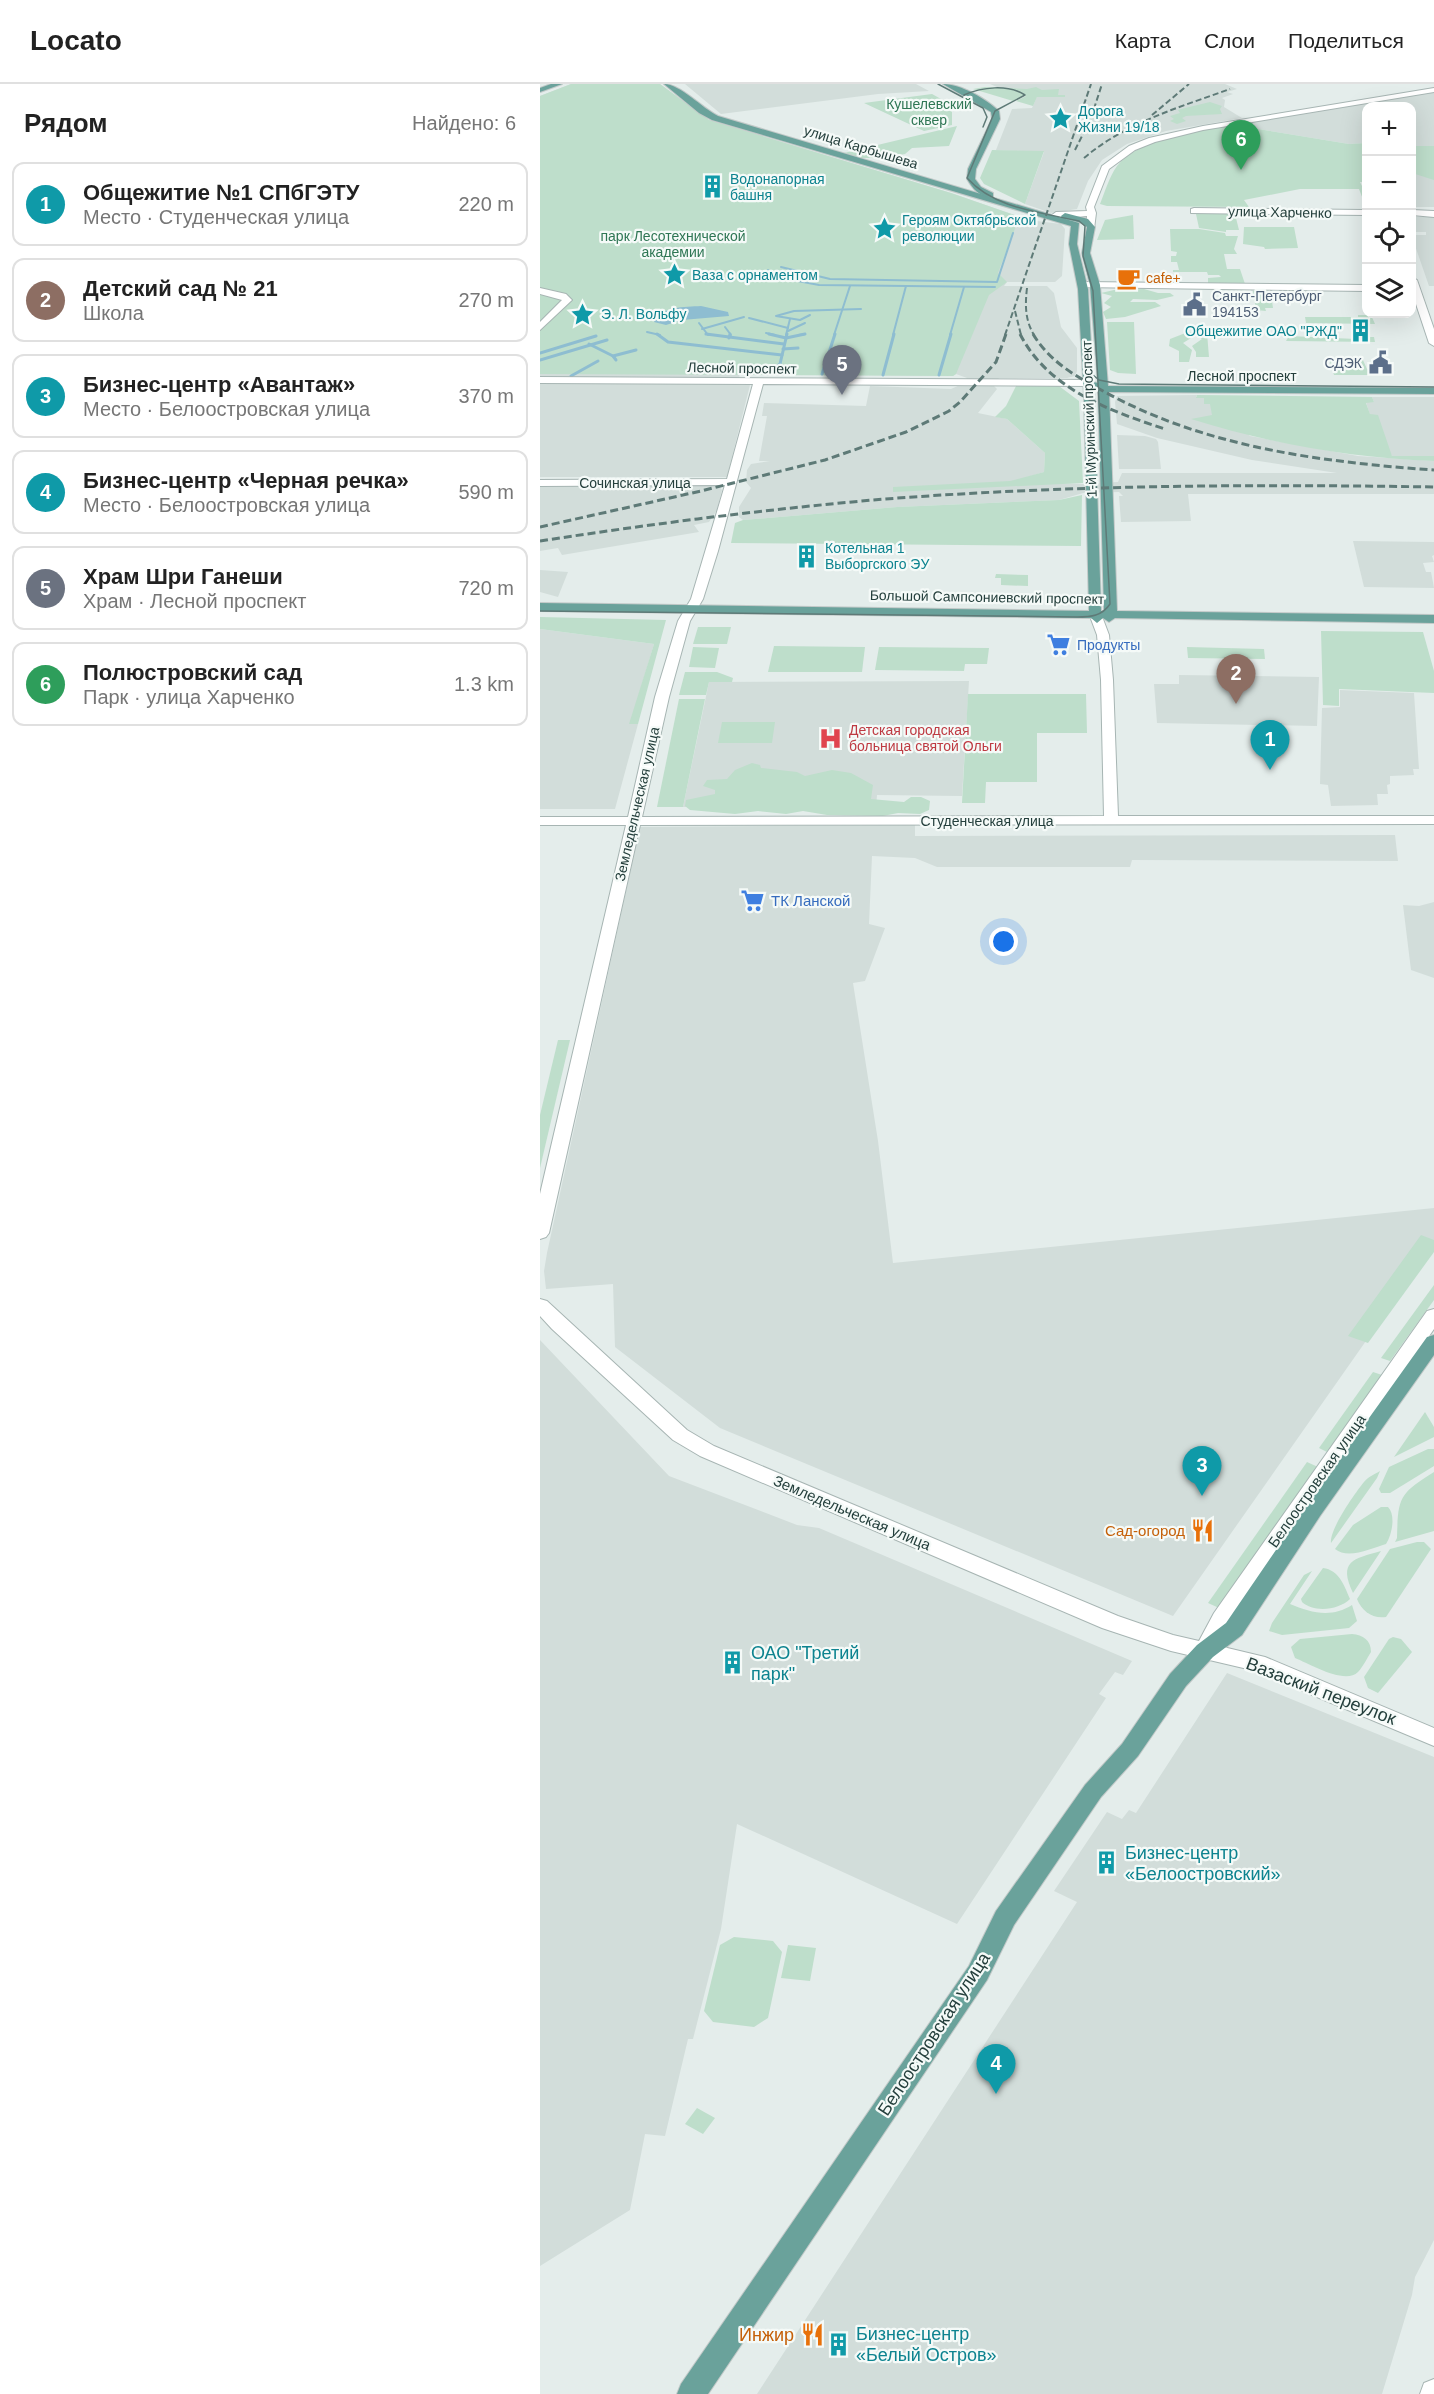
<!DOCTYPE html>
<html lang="ru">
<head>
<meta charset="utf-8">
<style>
	body { margin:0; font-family:Arial,sans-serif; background:#f6f6f6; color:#222 }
	.controls { position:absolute; right:18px; top:18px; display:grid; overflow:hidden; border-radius:12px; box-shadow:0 6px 24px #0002 }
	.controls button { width:54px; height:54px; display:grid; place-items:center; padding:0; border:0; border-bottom:2px solid #e0e0e0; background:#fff; color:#222; font:30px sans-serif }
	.you { position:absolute; left:464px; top:858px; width:21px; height:21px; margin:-15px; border:4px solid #fff; border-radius:50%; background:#1a73e8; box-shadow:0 0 0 9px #1a73e833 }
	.badge { display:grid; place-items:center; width:39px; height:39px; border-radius:50%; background:#7e573e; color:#fff; font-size:20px; font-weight:700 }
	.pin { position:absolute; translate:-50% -50px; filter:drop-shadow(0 2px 3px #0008) }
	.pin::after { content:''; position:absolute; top:32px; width:21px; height:18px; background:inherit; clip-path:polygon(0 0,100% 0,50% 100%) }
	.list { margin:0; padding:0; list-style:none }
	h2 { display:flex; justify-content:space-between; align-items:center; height:78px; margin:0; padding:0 24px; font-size:26px }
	h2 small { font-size:20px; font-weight:400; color:#767676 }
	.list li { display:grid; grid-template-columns:39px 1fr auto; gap:18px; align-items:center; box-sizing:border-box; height:84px; margin:0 12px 12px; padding:0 12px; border:2px solid #e0e0e0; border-radius:12px }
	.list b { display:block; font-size:22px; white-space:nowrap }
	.list p { margin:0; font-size:20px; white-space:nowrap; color:#767676 }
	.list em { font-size:20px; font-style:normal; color:#767676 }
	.icon { flex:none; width:33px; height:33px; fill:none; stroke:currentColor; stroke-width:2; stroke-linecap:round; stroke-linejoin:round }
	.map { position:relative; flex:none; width:894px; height:2310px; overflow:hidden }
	header { display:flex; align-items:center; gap:36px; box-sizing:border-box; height:84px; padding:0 30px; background:#fff; border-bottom:2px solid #e0e0e0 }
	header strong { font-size:28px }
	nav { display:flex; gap:33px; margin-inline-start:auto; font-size:21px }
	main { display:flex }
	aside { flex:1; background:#fff }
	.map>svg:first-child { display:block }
	.built { fill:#d2ddda }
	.green { fill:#bedecb }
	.water { fill:#8ebdd1 }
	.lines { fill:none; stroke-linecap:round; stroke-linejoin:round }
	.stream-far1 { stroke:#8ebdd1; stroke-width:2 }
	.stream { stroke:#8ebdd1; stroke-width:3 }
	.minor-casing { stroke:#a7b5b3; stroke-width:2 }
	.major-casing { stroke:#c2c9c8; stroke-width:2 }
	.minor { fill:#fff; fill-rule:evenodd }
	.major { fill:#6aa29b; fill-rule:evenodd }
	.tram { stroke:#5e7a77; stroke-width:1.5 }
	.rail-far1 { stroke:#5e7a77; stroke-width:2; stroke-dasharray:6 3; stroke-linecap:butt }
	.rail { stroke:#5e7a77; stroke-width:3; stroke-dasharray:8 4; stroke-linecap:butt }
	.labels { text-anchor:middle; stroke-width:4.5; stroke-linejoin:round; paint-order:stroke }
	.far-park-label { font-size:14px; fill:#2e7654; stroke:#f5faf8 }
	.far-culture-label { font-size:14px; fill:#0d838f; stroke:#f5faf8; text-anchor:start }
	.far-street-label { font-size:14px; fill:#243f3c; stroke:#f5faf8 }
	.far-food-label { font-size:14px; fill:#c56008; stroke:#f5faf8; text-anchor:start }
	.far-service-label { font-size:14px; fill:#4e5e75; stroke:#f5faf8; text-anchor:start }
	.far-shop-label { font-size:14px; fill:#366cbe; stroke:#f5faf8; text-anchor:start }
	.far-health-label { font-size:14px; fill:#be3a42; stroke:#f5faf8; text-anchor:start }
	.shop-label { font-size:15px; fill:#366cbe; stroke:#f5faf8; text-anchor:start }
	.street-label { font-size:15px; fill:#243f3c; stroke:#f5faf8 }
	.food-label { font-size:15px; fill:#c56008; stroke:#f5faf8; text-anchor:end }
	.near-culture-label { font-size:18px; fill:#0d838f; stroke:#f5faf8; text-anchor:start }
	.near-street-label { font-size:18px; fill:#243f3c; stroke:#f5faf8 }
	.near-food-label { font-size:18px; fill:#c56008; stroke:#f5faf8; text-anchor:end }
</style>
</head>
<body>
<header>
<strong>Locato</strong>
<nav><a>Карта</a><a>Слои</a><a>Поделиться</a></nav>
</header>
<main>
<aside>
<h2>Рядом<small>Найдено: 6</small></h2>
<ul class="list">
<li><span class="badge" style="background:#0f9aa8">1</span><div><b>Общежитие №1 СПбГЭТУ</b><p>Место · Студенческая улица</p></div><em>220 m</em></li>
<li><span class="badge" style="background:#8d6e63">2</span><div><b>Детский сад № 21</b><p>Школа</p></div><em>270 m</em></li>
<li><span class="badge" style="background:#0f9aa8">3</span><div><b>Бизнес-центр «Авантаж»</b><p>Место · Белоостровская улица</p></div><em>370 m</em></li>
<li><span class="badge" style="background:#0f9aa8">4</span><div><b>Бизнес-центр «Черная речка»</b><p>Место · Белоостровская улица</p></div><em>590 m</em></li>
<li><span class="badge" style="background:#6b7280">5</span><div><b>Храм Шри Ганеши</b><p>Храм · Лесной проспект</p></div><em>720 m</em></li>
<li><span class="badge" style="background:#2e9e5b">6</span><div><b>Полюстровский сад</b><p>Парк · улица Харченко</p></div><em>1.3 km</em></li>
</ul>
</aside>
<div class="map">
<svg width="894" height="2310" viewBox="0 0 894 2310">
	<rect width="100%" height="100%" fill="#e4edeb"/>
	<!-- built -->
	<g class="built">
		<path d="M 31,0 L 120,0 L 169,36 L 411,109 L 489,136 L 521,140 L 525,145 L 522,192 L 515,198 L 467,198 L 464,202 L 507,202 L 514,209 L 521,243 L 537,264 L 537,287 L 535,292 L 527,294 L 459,294 L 453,301 L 457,305 L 438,329 L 467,335 L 505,369 L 504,388 L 474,397 L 542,400 L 578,398 L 582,389 L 797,389 L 712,376 L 617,354 L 577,340 L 575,318 L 577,312 L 657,311 L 656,313 L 664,314 L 710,352 L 818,372 L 894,377 L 894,410 L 648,410 L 651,437 L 581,438 L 579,412 L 583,412 L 579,408 L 543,409 L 519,416 L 357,423 L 203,436 L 199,433 L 199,423 L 211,404 L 206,398 L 207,386 L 211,380 L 230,377 L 219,377 L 227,332 L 222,332 L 224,319 L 326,322 L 330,302 L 411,305 L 420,301 L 427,294 L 416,290 L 413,292 L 200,290 L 197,301 L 210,301 L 187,393 L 0,393 L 0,12 Z"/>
		<path d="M 145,0 L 376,0 L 389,7 L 338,10 L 181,30 Z"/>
		<path d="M 450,0 L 685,0 L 697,5 L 687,8 L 693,10 L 682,14 L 685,16 L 684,23 L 702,34 L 626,47 L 587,60 L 562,76 L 548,97 L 537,125 L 511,129 L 485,120 L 504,68 L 456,66 L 472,25 L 492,24 L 499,8 L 457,3 Z"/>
		<path d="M 894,8 L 894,62 L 872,62 L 872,22 L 826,22 L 826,59 L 809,60 L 694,41 Z"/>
		<path d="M 894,76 L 894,123 L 872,123 L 872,81 Z"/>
		<path d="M 872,133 L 894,133 L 894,202 L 889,202 L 872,153 L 872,151 L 886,151 L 886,148 L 872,148 Z"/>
		<path d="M 832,313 L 894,313 L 894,372 L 852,372 L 830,331 L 826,318 L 834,318 Z"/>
		<path d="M 577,351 L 605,352 L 616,355 L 618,358 L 621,385 L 579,385 Z"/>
		<path d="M 170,400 L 179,402 L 182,406 L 177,426 L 169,438 L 154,441 L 159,448 L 22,471 L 18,464 L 0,467 L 0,401 Z"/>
		<path d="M 813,457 L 894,458 L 894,471 L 892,472 L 894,478 L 883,479 L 886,488 L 891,488 L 894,504 L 824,503 Z"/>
		<path d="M 0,486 L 28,488 L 18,513 L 0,508 Z"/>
		<path d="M 0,545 L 114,560 L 90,640 L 98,640 L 75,725 L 0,725 Z"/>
		<path d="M 639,591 L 779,593 L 777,642 L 617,639 L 614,600 L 639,600 Z"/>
		<path d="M 429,597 L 422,712 L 337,711 L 336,724 L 143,723 L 169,598 Z"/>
		<path d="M 800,606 L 874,609 L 879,685 L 873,685 L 874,691 L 850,692 L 850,700 L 847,701 L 848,710 L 837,710 L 838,721 L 791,722 L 788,701 L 780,700 L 782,624 L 800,623 Z"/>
		<path d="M 375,741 L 375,752 L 855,751 L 858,777 L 592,776 L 590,783 L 397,783 L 375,774 L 332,772 L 329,840 L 345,844 L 325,897 L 313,899 L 338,1057 L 353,1179 L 894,1124 L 894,1160 L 633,1532 L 180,1344 L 75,1263 L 73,1200 L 6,1205 L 4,1187 L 7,1169 L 100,743 Z"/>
		<path d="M 894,818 L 894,894 L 871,886 L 863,821 L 879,822 Z"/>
		<path d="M 0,1256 L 129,1392 L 257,1441 L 279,1444 L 592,1577 L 583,1591 L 575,1588 L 559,1610 L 566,1614 L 417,1840 L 197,1740 L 181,1845 L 153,1955 L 148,1955 L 125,2052 L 105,2050 L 90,2126 L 0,2182 Z"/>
		<path d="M 687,1589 L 894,1673 L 894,2156 L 875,2193 L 872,2211 L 842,2310 L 217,2310 L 537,1818 L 514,1807 L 567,1728 L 582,1735 L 589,1726 L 596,1729 Z"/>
	</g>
	<!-- green -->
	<g class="green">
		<path d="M 31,0 L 120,0 L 169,36 L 411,109 L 489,136 L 476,142 L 458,189 L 467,198 L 449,211 L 416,290 L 413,292 L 0,290 L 0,12 Z"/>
		<path d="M 445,3 L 487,5 L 496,3 L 502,6 L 519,5 L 518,11 L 525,11 L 525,13 L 497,13 L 493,22 L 476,17 L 486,12 L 480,7 L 484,12 L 473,17 L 433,5 Z"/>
		<path d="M 392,10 L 401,15 L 412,28 L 412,41 L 384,47 L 324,19 Z"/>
		<path d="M 670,18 L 682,22 L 680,25 L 682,30 L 646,32 L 642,34 L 646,37 L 637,40 L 630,37 L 634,35 L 630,32 L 640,29 L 638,26 L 641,25 Z"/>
		<path d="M 694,41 L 809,60 L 826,59 L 826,98 L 820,98 L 822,102 L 826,103 L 826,123 L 819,105 L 760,105 L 704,116 L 709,123 L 567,122 L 560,120 C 565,108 569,93 577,82 C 600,53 660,47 694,41 Z"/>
		<path d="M 417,42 L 409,62 L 372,64 L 365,70 L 341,74 L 321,74 L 304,69 Z"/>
		<path d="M 872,62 L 894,62 L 894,96 L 872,89 Z"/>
		<path d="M 452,66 L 504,67 L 485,120 L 444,100 L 440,94 Z"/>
		<path d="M 656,130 L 689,130 L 690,134 L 696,134 L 699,146 L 686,146 L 686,148 L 659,144 Z"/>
		<path d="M 593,131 L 594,155 L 557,156 L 565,136 Z"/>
		<path d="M 704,143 L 754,143 L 758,164 L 725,165 L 724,163 L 703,160 Z"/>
		<path d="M 630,145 L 659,145 L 685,149 L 686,152 L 698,152 L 694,165 L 697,170 L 684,170 L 687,185 L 700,185 L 705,200 L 668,199 L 668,194 L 681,193 L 679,191 L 668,191 L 667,188 L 633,188 L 633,186 L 639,186 L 637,178 L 631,178 L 631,172 L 636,172 L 637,168 L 631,167 Z"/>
		<path d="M 604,205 L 618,209 L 630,209 L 634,212 L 617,216 L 593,215 L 590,218 L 615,218 L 621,222 L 585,233 L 566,235 L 563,228 L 571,223 L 564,219 L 572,212 L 561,209 L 574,206 Z"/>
		<path d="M 713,207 L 740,208 L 740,210 L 731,210 L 733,224 L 725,224 L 726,227 L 716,226 Z"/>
		<path d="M 818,231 L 831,231 L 835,240 L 766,239 L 765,233 L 818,233 Z"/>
		<path d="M 567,238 L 594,238 L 596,290 L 578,289 L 570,286 Z"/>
		<path d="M 648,248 L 667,249 L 669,273 L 656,273 L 656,268 L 652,262 L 662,255 L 656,251 L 643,259 L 652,266 L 649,278 L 639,278 L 639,267 L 629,262 L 630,255 Z"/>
		<path d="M 749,252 L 816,255 L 817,253 L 834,253 L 835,258 L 746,257 Z"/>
		<path d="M 789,274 L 822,274 L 827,285 L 849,287 L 851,291 L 794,291 Z"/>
		<path d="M 476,302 L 519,302 L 539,317 L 543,399 L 353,408 L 353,403 L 470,397 L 504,388 L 505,369 L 467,335 L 455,333 L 466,322 Z"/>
		<path d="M 657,311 L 832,313 L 834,318 L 826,319 L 830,330 L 838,331 L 852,372 L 894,372 L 894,377 C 811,374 731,360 651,335 L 672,331 L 670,320 L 664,320 L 664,314 L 656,314 Z"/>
		<path d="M 542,411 L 541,462 L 191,459 L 195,439 L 203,436 L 357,423 L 519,416 Z"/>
		<path d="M 456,490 L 488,491 L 488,502 L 461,501 L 461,494 L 455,494 Z"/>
		<path d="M 0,533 L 126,536 L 98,640 L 89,640 L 114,560 L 0,545 Z"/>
		<path d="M 158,543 L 191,543 L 187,560 L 153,560 Z"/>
		<path d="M 781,547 L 883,548 L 894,587 L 894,609 L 799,605 L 799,622 L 783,621 Z"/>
		<path d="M 234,562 L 325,563 L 322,588 L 228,588 Z"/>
		<path d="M 153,563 L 179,564 L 175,584 L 149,583 Z"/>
		<path d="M 339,563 L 449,564 L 447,580 L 425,580 L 424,587 L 335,586 Z"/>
		<path d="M 647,563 L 724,565 L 725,575 L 648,574 Z"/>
		<path d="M 145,588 L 177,588 L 193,594 L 192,598 L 169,598 L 166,611 L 139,611 Z"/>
		<path d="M 428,610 L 546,610 L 547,649 L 497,649 L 497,698 L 446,698 L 445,719 L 422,719 Z"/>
		<path d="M 139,615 L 165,615 L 143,723 L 117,723 Z"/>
		<path d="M 182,638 L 235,638 L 232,659 L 178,659 Z"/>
		<path d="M 212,679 L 220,681 L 221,684 L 257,688 L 265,692 L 292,686 L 311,689 L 333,701 L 331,715 L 364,718 L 371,713 L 381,713 L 390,717 L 389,726 L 380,730 L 358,729 L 343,732 L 287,731 L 263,727 L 246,730 L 218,727 L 195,730 L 150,726 L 145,722 L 146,716 L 175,710 L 175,706 L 163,702 L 167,696 L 187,695 L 195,686 Z"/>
		<path d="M 18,956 L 30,956 L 0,1084 L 0,1031 Z"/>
		<path d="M 881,1151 L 894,1156 L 894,1168 L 828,1259 L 808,1252 Z"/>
		<path d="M 894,1201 L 894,1216 L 850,1277 L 841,1274 Z"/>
		<path d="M 833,1288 L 842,1291 L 787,1368 L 779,1364 Z"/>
		<path d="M 885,1328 L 894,1343 L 894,1353 L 854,1373 Z"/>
		<path d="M 888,1365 L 894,1365 L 894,1382 L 850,1409 L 841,1409 L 839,1405 L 849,1383 Z"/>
		<path d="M 767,1378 L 778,1383 L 679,1524 L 668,1519 Z"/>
		<path d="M 840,1387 L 837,1394 L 791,1459 C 789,1446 815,1409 824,1398 C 828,1393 835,1390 840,1387 Z"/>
		<path d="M 894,1388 L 894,1447 L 855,1458 L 857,1454 C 858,1413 859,1410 894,1388 Z"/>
		<path d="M 841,1423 L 848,1423 C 856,1431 852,1451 846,1460 C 832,1464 808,1476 795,1465 L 813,1441 Z"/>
		<path d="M 877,1458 L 884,1458 L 891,1465 L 846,1533 C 832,1535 822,1527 817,1515 L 850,1465 Z"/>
		<path d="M 841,1467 L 813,1509 C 798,1477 813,1475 841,1467 Z"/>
		<path d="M 783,1484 C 799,1486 804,1501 810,1515 C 799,1526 774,1529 762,1518 L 761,1515 Z"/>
		<path d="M 772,1487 L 750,1520 C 771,1529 792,1534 812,1521 L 817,1537 L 809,1544 L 742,1551 L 729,1547 L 732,1539 L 764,1491 Z"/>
		<path d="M 812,1550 C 823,1551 831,1556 831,1568 C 827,1574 823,1583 818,1588 C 805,1601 770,1580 755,1574 L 751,1563 L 760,1555 Z"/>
		<path d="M 853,1553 L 861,1555 L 872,1568 L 838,1609 L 828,1604 L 824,1593 L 849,1555 Z"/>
		<path d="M 194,1853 L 233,1857 L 242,1868 L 228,1934 L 214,1943 L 173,1938 L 164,1927 L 180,1861 Z"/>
		<path d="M 248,1861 L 276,1864 L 270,1897 L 241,1894 Z"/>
		<path d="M 157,2024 L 175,2034 L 163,2050 L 145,2040 Z"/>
	</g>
	<!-- water -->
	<path class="water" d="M 161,222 L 188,228 L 189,232 L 142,236 L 126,241 L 114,238 C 121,222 145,223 161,222 Z"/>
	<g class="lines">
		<!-- stream-far1 -->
		<g class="stream-far1">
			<path d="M 241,183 L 290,195 L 457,198 L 473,149"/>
			<path d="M 228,186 L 242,194 L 279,201 L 455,203"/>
			<path d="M 270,231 L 260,236 L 236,232 L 254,227 L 321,225"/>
			<path d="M 209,234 L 248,244"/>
			<path d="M 159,239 L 168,251"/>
			<path d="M 185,243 L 191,251"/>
			<path d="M 162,245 L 204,233"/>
			<path d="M 248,247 L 265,239"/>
			<path d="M 107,248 L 120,251"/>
			<path d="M 226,249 L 235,251"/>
			<path d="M 246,251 L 250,235"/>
			<path d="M 259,251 L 265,250"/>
			<path d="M 294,251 L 310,202"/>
			<path d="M 353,251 L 366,202"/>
			<path d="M 410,251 L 424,203"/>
		</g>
		<!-- stream -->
		<g class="stream">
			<path d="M 117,250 L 128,258 L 242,271"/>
			<path d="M 166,250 L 244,260"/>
			<path d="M 229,250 L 246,254 L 265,250"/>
			<path d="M 189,254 L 190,250"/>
			<path d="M 49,260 L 73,272 L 76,276"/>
			<path d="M 243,265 L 258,264"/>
			<path d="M 0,269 L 56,252"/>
			<path d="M 73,272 L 96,266"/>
			<path d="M 0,276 L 67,256"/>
			<path d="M 234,288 L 233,286 L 240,280 L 247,250"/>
			<path d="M 282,290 L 295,250"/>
			<path d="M 343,291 L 354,250"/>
			<path d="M 399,291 L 411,250"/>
			<path d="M 31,292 L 58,277"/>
		</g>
		<defs>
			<g id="minor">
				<path d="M 894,4 L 894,8 L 663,46 L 615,58 L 595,66 L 569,85 L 554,123 L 556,129 L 554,145 L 547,143 L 547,132 L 516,134 L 512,131 L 516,128 L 547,127 L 546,123 L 562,82 L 589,62 L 609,54 L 663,42 Z"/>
				<path d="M 654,124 L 826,126 L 826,131 L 651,129 L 651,125 Z"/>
				<path d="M 872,126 L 894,127 L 894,133 L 872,131 Z"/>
				<path d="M 872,193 L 877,196 L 894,245 L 894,262 L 889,259 L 872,208 Z"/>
				<path d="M 543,198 L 826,201 L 826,207 L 540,203 L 540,199 Z"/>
				<path d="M 0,204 L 26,210 L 32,216 L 0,246 L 0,238 L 22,216 L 0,210 Z"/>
				<path d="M 0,293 L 548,296 L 553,299 L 548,302 L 223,300 L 178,467 L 163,515 L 150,537 L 129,613 L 102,733 L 564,732 L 561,596 L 557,551 L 551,535 L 557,531 L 563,535 L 569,551 L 573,596 L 578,732 L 894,732 L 894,740 L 100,741 L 9,1149 L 6,1153 L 0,1155 L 0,1110 L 86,741 L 0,741 L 0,733 L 88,733 L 115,613 L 138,537 L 151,515 L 185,401 L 0,402 L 0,396 L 187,395 L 213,300 L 0,299 Z"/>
				<path d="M 0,1215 L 7,1217 L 147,1346 L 174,1362 L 578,1532 L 633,1551 L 659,1557 L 674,1529 L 887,1227 L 894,1225 L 894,1245 L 690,1539 L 679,1562 L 725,1573 L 894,1644 L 894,1662 L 712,1586 L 631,1567 L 562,1544 L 160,1372 L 133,1356 L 12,1245 L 0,1232 Z"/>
				<path d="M 894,2295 L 894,2310 L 880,2310 L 884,2299 Z"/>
			</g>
			<g id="major">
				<path d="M 11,0 L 22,0 L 0,8 L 0,4 Z"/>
				<path d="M 124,0 C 140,0 162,24 178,32 L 539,139 L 537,160 L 548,205 L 553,298 L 558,299 L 550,201 L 542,169 L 547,143 L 542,139 L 522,134 L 521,132 L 525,129 L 548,135 L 555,143 L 550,169 L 560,201 L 568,302 L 894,304 L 894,310 L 569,308 L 577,527 L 894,531 L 894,539 L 575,534 L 569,538 L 563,534 L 557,539 L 551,534 L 0,527 L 0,519 L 549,527 L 544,313 L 538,205 L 529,160 L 531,142 L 172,36 L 159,29 ZM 554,304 L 558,306 L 564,527 L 561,527 Z"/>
				<path d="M 403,0 C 421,0 446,15 459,27 L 460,35 L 436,85 L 435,95 L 441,103 L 453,109 L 453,113 C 440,114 433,105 427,95 L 428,85 L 452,35 L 451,28 Z"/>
				<path d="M 894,1251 L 894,1271 L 780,1432 L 702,1551 L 673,1573 L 646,1602 L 598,1672 L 561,1713 L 474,1841 L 447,1896 L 168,2310 L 137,2310 L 141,2300 L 429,1882 L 456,1827 L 545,1701 L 582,1660 L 630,1590 L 657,1561 L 686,1539 L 766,1422 L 887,1253 Z"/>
			</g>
		</defs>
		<!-- minor casing -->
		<use href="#minor" class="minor-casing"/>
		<!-- major casing -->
		<use href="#major" class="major-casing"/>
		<!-- minor -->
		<use href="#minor" class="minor"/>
		<!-- major -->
		<use href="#major" class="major"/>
		<!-- tram -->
		<g class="tram">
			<path d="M 398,0 L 443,24 L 447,33 L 443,43"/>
			<path d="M 553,291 L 559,296 L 579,300 L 894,303"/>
			<path d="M 0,527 L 537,533 C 551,533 562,532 570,520 L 553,207 L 543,172 L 545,142 L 539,137 C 500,128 455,125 427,94 L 455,27 L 485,11 C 468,0 442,3 424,11 L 426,15"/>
		</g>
		<!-- rail-far1 -->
		<g class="rail-far1">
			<path d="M 612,31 L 649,0"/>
			<path d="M 535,66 L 551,34 L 562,0"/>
			<path d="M 544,74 C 585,39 640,23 690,5"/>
			<path d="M 487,204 C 485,221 485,236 494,251"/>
			<path d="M 475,227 L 481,251"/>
			<path d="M 465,251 L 551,0"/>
		</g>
		<!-- rail -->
		<g class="rail">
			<path d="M 480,250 C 508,305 570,327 625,345"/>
			<path d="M 493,250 C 509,277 535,292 563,307 C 664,363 780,378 894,386"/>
			<path d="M 0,443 L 161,407 L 285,376 L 366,348 L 409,327 L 420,318 L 456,278 L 466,250"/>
			<path d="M 0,457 C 111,440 221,426 333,416 C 519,401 707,400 894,403"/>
		</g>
	</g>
	<!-- icons -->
	<defs>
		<symbol id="sight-bare" viewBox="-9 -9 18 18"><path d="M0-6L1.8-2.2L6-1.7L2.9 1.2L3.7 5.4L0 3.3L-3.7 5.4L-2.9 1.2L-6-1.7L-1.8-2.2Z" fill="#0f9aa8" stroke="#f5faf8" stroke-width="2.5" paint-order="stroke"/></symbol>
		<symbol id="building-bare" viewBox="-9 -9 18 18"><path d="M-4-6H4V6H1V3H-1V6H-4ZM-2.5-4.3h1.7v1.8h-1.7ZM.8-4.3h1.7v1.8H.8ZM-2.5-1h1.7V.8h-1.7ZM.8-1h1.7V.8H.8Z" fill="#0f9aa8" stroke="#f5faf8" stroke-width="2.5" paint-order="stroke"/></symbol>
		<symbol id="cafe-bare" viewBox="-9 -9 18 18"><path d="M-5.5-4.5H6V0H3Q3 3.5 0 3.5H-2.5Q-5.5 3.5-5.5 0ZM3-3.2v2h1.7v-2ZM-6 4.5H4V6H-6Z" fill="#e8710a" stroke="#f5faf8" stroke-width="2.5" paint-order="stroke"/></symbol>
		<symbol id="civic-bare" viewBox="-9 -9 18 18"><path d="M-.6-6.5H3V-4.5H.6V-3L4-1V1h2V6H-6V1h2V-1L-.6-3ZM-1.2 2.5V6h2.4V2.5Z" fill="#5c6f8a" stroke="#f5faf8" stroke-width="2.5" paint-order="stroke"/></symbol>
		<symbol id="supermarket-bare" viewBox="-9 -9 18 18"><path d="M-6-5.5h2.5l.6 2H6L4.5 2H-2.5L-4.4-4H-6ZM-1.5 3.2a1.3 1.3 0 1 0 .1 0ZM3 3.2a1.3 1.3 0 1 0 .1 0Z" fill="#3f7fe0" stroke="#f5faf8" stroke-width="2.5" paint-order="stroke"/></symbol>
		<symbol id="hospital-bare" viewBox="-9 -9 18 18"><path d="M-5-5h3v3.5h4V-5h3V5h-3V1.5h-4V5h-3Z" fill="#e0444e" stroke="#f5faf8" stroke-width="2.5" paint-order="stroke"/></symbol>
		<symbol id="restaurant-bare" viewBox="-9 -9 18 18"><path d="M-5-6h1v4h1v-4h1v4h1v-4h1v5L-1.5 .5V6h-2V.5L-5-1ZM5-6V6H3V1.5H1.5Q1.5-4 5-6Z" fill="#e8710a" stroke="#f5faf8" stroke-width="2.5" paint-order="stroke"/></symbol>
	</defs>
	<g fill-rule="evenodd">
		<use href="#sight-bare" x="504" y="18" width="33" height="33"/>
		<use href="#building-bare" x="156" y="86" width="33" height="33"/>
		<use href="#sight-bare" x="328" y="128" width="33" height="33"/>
		<use href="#sight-bare" x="118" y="174" width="33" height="33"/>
		<use href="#cafe-bare" x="572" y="178" width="33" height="33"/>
		<use href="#civic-bare" x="638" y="204" width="33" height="33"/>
		<use href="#sight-bare" x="26" y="214" width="33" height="33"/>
		<use href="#building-bare" x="804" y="230" width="33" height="33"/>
		<use href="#civic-bare" x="824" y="262" width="33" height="33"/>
		<use href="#building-bare" x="250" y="456" width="33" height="33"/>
		<use href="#supermarket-bare" x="502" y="544" width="33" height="33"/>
		<use href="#hospital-bare" x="274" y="638" width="33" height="33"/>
		<use href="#supermarket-bare" x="196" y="800" width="33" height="33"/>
		<use href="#restaurant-bare" x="646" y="1430" width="33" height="33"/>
		<use href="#building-bare" x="176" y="1562" width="33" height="33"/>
		<use href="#building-bare" x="550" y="1762" width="33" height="33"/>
		<use href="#restaurant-bare" x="256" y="2234" width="33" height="33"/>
		<use href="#building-bare" x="282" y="2244" width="33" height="33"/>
	</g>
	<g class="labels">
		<!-- far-park labels -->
		<g class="far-park-label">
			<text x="389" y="25">Кушелевский<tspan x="389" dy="16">сквер</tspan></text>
			<text x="133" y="157">парк Лесотехнической<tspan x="133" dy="16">академии</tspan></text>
		</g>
		<!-- far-culture labels -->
		<g class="far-culture-label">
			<text x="538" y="32">Дорога<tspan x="538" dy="16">Жизни 19/18</tspan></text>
			<text x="190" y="100">Водонапорная<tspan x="190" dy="16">башня</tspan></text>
			<text x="362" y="141">Героям Октябрьской<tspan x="362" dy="16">революции</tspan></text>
			<text x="152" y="196">Ваза с орнаментом</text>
			<text x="61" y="235">Э. Л. Вольфу</text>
			<text x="802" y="252" text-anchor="end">Общежитие ОАО "РЖД"</text>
			<text x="285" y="469">Котельная 1<tspan x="285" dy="16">Выборгского ЭУ</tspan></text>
		</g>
		<!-- far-street labels -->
		<g class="far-street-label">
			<text transform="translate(321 63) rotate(17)" y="5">улица Карбышева</text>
			<text transform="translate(740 128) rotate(1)" y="5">улица Харченко</text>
			<text transform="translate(202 284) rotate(1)" y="5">Лесной проспект</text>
			<text x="702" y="297">Лесной проспект</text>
			<text transform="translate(549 335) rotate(-92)" y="5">1-й Муринский проспект</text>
			<text x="95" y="404">Сочинская улица</text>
			<text transform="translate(447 513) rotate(1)" y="5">Большой Сампсониевский проспект</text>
			<text transform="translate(97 720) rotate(-77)" y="5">Земледельческая улица</text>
			<text x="447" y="742">Студенческая улица</text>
		</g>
		<!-- far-food labels -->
		<g class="far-food-label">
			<text x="606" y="199">cafe+</text>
		</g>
		<!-- far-service labels -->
		<g class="far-service-label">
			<text x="672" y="217">Санкт-Петербург<tspan x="672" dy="16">194153</tspan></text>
			<text x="822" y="284" text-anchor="end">СДЭК</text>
		</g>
		<!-- far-shop labels -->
		<g class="far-shop-label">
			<text x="537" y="566">Продукты</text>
		</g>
		<!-- far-health labels -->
		<g class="far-health-label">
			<text x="309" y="651">Детская городская<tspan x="309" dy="16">больница святой Ольги</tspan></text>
		</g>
		<!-- shop labels -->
		<g class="shop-label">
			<text x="231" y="822">ТК Ланской</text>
		</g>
		<!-- street labels -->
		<g class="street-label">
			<text transform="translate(777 1397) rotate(-55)" y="5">Белоостровская улица</text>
			<text transform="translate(312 1429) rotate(23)" y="5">Земледельческая улица</text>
		</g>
		<!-- food labels -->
		<g class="food-label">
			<text x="645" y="1452">Сад-огород</text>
		</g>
		<!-- near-culture labels -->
		<g class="near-culture-label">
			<text x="211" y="1575">ОАО "Третий<tspan x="211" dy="21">парк"</tspan></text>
			<text x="585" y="1775">Бизнес-центр<tspan x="585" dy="21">«Белоостровский»</tspan></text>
			<text x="316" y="2256">Бизнес-центр<tspan x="316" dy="21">«Белый Остров»</tspan></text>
		</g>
		<!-- near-street labels -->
		<g class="near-street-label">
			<text transform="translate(781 1607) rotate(21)" y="6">Вазаский переулок</text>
			<text transform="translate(394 1950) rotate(-57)" y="6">Белоостровская улица</text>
		</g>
		<!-- near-food labels -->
		<g class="near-food-label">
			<text x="254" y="2257">Инжир</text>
		</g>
	</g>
</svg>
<div class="controls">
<button>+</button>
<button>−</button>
<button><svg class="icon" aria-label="locate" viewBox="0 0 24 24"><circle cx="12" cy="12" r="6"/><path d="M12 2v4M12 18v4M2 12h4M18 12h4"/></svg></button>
<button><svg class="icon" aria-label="layers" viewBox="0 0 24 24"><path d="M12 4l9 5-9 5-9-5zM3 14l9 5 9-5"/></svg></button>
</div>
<div class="you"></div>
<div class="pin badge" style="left:730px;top:686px;background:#0f9aa8">1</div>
<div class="pin badge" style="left:696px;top:620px;background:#8d6e63">2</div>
<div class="pin badge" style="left:662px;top:1412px;background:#0f9aa8">3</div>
<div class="pin badge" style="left:456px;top:2010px;background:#0f9aa8">4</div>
<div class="pin badge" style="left:302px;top:311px;background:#6b7280">5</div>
<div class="pin badge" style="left:701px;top:86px;background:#2e9e5b">6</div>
</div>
</main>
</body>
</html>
